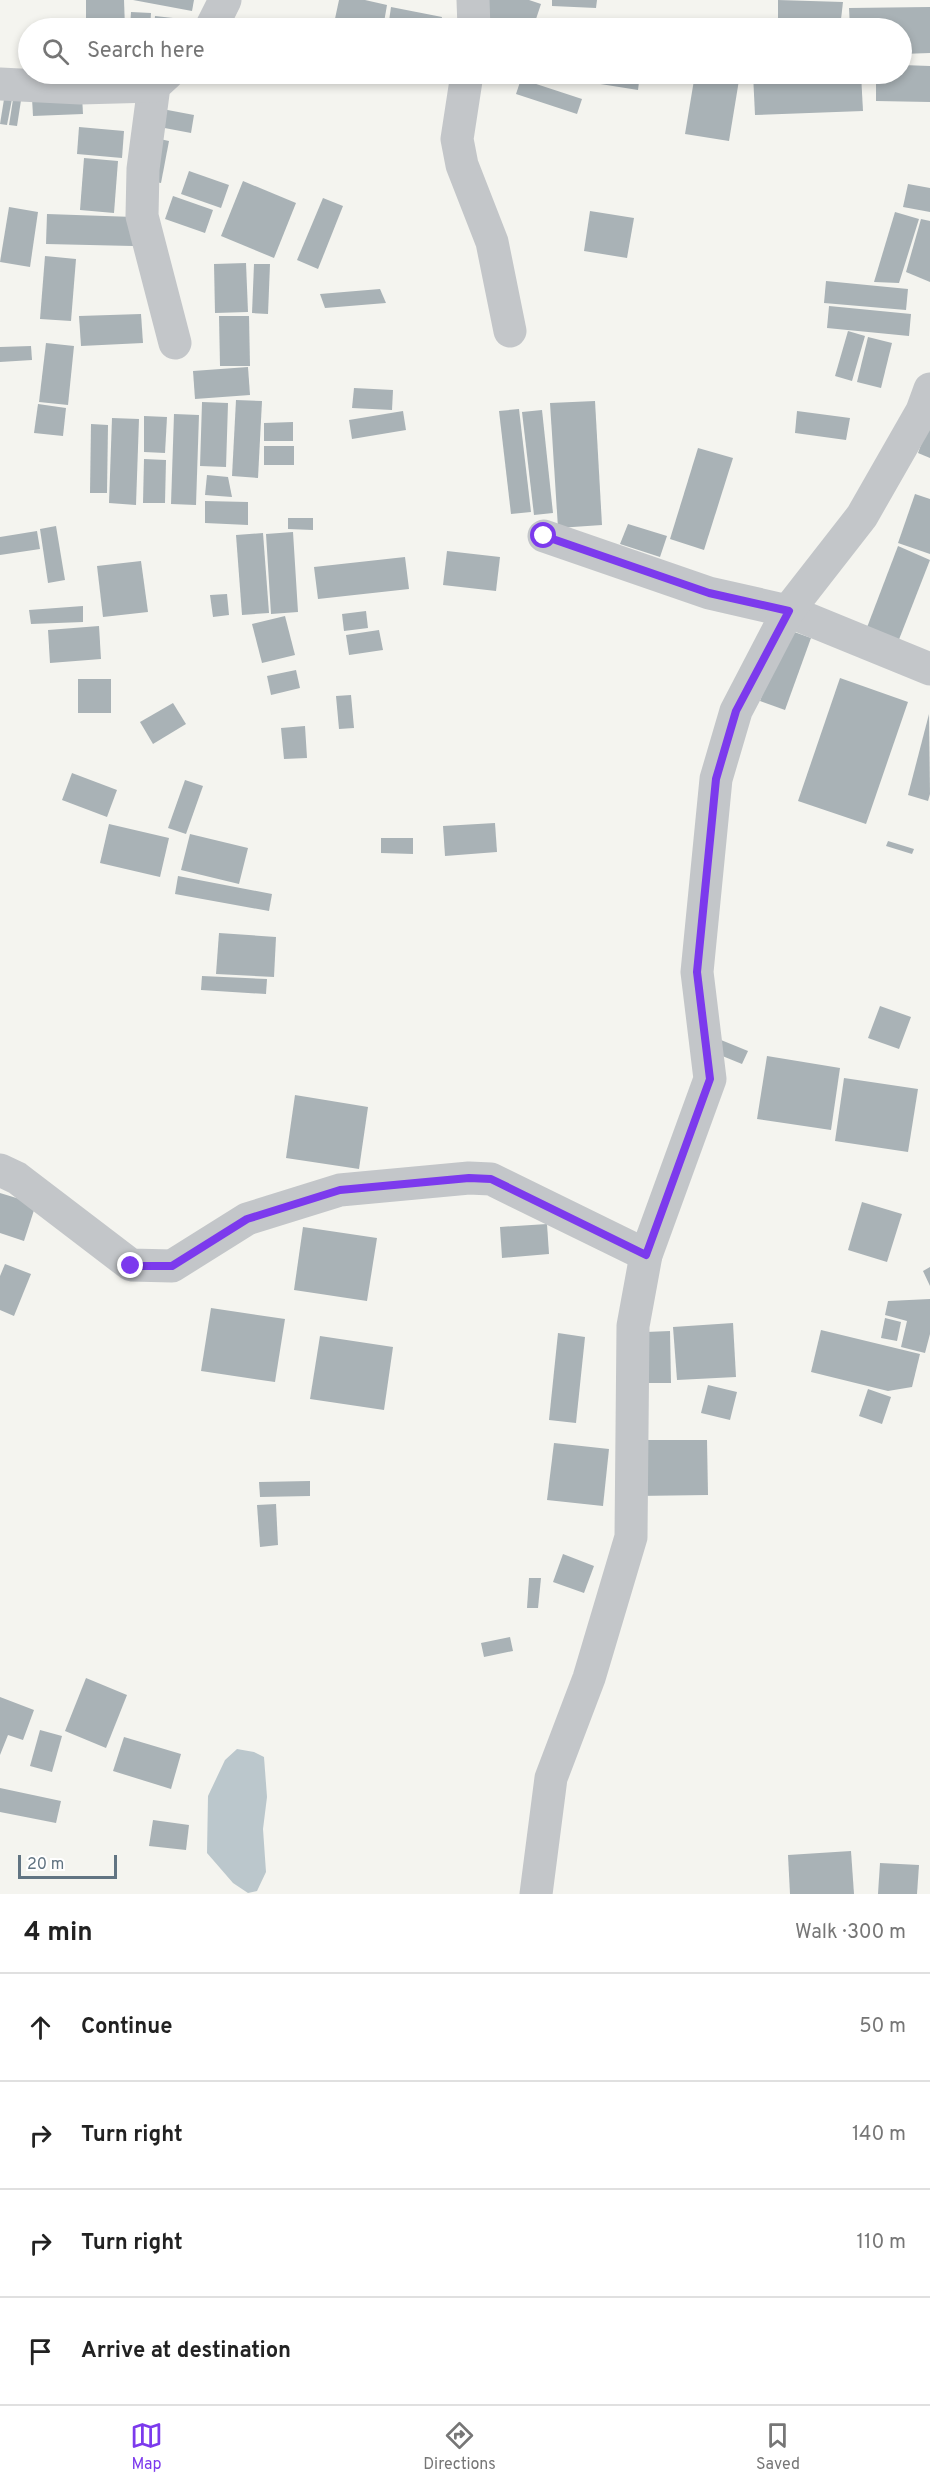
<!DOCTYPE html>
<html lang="en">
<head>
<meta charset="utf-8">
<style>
	body { margin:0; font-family:Overpass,sans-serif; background:#f2f2f2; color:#222 }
	.scale { position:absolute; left:18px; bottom:15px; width:99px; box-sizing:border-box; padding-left:6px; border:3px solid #617482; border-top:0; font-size:16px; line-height:21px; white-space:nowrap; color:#617482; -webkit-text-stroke:4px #fff; paint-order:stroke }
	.stop { position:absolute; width:18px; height:18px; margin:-14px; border:4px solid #7c3aed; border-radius:50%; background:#fff }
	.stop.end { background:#7c3aed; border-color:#fff; box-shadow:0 2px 6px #0008 }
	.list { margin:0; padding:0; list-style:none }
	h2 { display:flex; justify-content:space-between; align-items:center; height:78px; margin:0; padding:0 24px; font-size:26px }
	h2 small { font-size:20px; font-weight:400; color:#767676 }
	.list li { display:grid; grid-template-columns:39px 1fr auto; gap:18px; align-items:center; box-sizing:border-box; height:108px; padding:0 24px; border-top:2px solid #e0e0e0 }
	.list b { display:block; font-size:22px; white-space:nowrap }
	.list em { font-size:20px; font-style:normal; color:#767676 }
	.icon { flex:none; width:33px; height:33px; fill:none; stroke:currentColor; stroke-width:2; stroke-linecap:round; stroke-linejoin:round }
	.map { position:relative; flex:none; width:930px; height:1894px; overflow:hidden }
	.search { position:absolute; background:#fff; box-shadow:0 3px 9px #0003; left:18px; right:18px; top:18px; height:66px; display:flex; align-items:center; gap:15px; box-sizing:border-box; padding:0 21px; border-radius:33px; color:#767676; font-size:22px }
	.sheet { height:510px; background:#fff }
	nav { display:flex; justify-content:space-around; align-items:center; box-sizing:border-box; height:84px; border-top:2px solid #e0e0e0; background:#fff; font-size:16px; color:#767676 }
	nav a { display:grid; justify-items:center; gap:3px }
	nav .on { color:#7c3aed }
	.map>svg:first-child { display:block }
	.water { fill:#bbc7cc }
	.building { fill:#a9b2b6 }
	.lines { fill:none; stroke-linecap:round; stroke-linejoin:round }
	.street { stroke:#c3c6c9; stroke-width:33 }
	.route { stroke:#7c3aed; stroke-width:8 }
</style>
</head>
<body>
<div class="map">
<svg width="930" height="1894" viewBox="0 0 930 1894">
	<rect width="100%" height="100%" fill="#f4f4ef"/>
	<!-- water -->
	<path class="water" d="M 237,1749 L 254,1752 L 264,1757 L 267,1797 L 263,1829 L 266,1872 L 257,1891 L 248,1893 L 233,1883 L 207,1853 L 208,1796 L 225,1760 Z"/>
	<!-- building -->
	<g class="building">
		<path d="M 86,0 L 124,0 L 125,28 L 86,28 Z"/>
		<path d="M 133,0 L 194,0 L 192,11 Z"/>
		<path d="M 339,0 L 365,0 L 387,5 L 383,28 L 333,28 Z"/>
		<path d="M 481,0 L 529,0 L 541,4 L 533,28 L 480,28 Z"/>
		<path d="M 552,0 L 597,0 L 596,8 L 552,6 Z"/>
		<path d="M 778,0 L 843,2 L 840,28 L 778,28 Z"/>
		<path d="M 391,7 L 442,17 L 440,28 L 388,28 Z"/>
		<path d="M 930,7 L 930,53 L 902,54 L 902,28 L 850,28 L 849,8 Z"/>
		<path d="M 131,12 L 151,13 L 150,28 L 130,28 Z"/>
		<path d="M 155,16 L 191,20 L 190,28 L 154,28 Z"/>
		<path d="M 902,65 L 930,66 L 930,102 L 876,101 L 876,74 L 902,74 Z"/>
		<path d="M 595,74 L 640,74 L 638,90 L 594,83 Z"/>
		<path d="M 644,74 L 666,74 L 664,82 L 643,77 Z"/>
		<path d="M 695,74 L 740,74 L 729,141 L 685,134 Z"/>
		<path d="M 753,74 L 861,74 L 863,111 L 755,115 Z"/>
		<path d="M 521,79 L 582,99 L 577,114 L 516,94 Z"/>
		<path d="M 5,93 L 13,94 L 7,125 L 0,124 Z"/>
		<path d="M 14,93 L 22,94 L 17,126 L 9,125 Z"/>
		<path d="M 82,96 L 83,114 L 33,116 L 32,98 Z"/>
		<path d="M 157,108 L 194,115 L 191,133 L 154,126 Z"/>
		<path d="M 79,127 L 124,131 L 122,158 L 77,154 Z"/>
		<path d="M 146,136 L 169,141 L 161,183 L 139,179 Z"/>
		<path d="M 84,158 L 118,161 L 114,213 L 80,210 Z"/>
		<path d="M 189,171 L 229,185 L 221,208 L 181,194 Z"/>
		<path d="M 243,181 L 296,203 L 274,258 L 221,236 Z"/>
		<path d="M 908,184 L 930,188 L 930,212 L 903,207 Z"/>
		<path d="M 173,196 L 213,210 L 205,233 L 165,219 Z"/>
		<path d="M 323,198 L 343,206 L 318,269 L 297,260 Z"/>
		<path d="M 9,207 L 38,212 L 30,267 L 0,262 Z"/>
		<path d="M 590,211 L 634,218 L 627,258 L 584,251 Z"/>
		<path d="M 895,212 L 919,219 L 899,283 L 874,282 Z"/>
		<path d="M 47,214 L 134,217 L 133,246 L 46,244 Z"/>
		<path d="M 921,219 L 930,221 L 930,282 L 906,272 Z"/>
		<path d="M 45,256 L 76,259 L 71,321 L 40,319 Z"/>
		<path d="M 246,263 L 248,312 L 215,313 L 214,264 Z"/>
		<path d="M 254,264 L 270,264 L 268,314 L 252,313 Z"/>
		<path d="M 826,281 L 908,289 L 906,310 L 824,303 Z"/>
		<path d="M 380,289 L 386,303 L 325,308 L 320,294 Z"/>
		<path d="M 829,306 L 911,314 L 909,336 L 827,328 Z"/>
		<path d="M 141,314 L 143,343 L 81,346 L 79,316 Z"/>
		<path d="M 219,316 L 249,316 L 250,366 L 220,366 Z"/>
		<path d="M 848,331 L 865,336 L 852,381 L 835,376 Z"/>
		<path d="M 868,337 L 892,343 L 881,388 L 857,382 Z"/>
		<path d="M 46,343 L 74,346 L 68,405 L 39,402 Z"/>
		<path d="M 31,346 L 32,360 L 0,362 L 0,347 Z"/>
		<path d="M 248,367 L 250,395 L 195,399 L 193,371 Z"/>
		<path d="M 354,388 L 393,390 L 392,410 L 352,408 Z"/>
		<path d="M 236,400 L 262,401 L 258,478 L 232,476 Z"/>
		<path d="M 595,401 L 602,525 L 558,528 L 550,403 Z"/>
		<path d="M 202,402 L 228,403 L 226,467 L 200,466 Z"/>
		<path d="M 38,404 L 66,408 L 63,436 L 34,433 Z"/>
		<path d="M 519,409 L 531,512 L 511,514 L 499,411 Z"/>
		<path d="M 542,410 L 553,513 L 534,515 L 522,412 Z"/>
		<path d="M 403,411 L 406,430 L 352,439 L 349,420 Z"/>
		<path d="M 797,411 L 850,418 L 846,440 L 795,433 Z"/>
		<path d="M 174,414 L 199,415 L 196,505 L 171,504 Z"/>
		<path d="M 144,416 L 167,417 L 165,453 L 144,452 Z"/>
		<path d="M 112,418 L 139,419 L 136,505 L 109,503 Z"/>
		<path d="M 930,420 L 930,458 L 918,453 Z"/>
		<path d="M 293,422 L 293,441 L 264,441 L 264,423 Z"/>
		<path d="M 91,424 L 108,425 L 107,493 L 90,493 Z"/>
		<rect x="264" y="446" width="30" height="19"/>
		<path d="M 698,448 L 733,458 L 704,550 L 670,539 Z"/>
		<path d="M 144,459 L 166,460 L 165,503 L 143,503 Z"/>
		<path d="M 207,475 L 228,477 L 232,497 L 205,495 Z"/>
		<path d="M 915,494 L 930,499 L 930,554 L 898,543 Z"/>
		<path d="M 205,501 L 248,502 L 248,525 L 205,523 Z"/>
		<path d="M 288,518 L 313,518 L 313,530 L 288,529 Z"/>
		<path d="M 628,524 L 667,536 L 660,557 L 620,544 Z"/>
		<path d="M 56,526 L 65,580 L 48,583 L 40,529 Z"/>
		<path d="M 37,531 L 40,549 L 0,555 L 0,537 Z"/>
		<path d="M 293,532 L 298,612 L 271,614 L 266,534 Z"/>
		<path d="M 263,533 L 269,613 L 242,615 L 236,535 Z"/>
		<path d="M 898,546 L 930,560 L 898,642 L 866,630 Z"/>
		<path d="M 447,551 L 500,557 L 496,591 L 443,585 Z"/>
		<path d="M 405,557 L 409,589 L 318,599 L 314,567 Z"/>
		<path d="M 141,561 L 148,612 L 103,617 L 97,566 Z"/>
		<path d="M 227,594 L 229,615 L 213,617 L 210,595 Z"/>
		<path d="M 83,606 L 83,622 L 31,624 L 29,610 Z"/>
		<path d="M 366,611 L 368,628 L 344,631 L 342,614 Z"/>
		<path d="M 285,616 L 295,655 L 262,663 L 252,624 Z"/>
		<path d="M 99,626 L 101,659 L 50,663 L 48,630 Z"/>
		<path d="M 786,629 L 811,638 L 785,710 L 760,701 Z"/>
		<path d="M 379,630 L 383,650 L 349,655 L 346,635 Z"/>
		<path d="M 296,670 L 300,688 L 271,695 L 267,676 Z"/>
		<path d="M 840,678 L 908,702 L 866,824 L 798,801 Z"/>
		<rect x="78" y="679" width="33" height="34"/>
		<path d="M 351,695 L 354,728 L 339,729 L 336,696 Z"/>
		<path d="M 173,703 L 186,724 L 153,744 L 140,722 Z"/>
		<path d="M 929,714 L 930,794 L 928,801 L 908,795 Z"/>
		<path d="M 305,726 L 307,758 L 284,759 L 281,728 Z"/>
		<path d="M 72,773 L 117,790 L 107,817 L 62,800 Z"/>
		<path d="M 185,780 L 203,786 L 186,834 L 168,828 Z"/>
		<path d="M 495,823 L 497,852 L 445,856 L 443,826 Z"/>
		<path d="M 109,824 L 169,838 L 160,877 L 100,863 Z"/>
		<path d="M 190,834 L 248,848 L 239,884 L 181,870 Z"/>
		<path d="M 381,838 L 413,838 L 413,854 L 381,853 Z"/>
		<path d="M 888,841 L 914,849 L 912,854 L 886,846 Z"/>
		<path d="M 178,876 L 272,894 L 269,911 L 175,894 Z"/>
		<path d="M 219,933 L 276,937 L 274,977 L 216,974 Z"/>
		<path d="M 202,976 L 267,979 L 266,994 L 201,990 Z"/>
		<path d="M 880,1006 L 911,1017 L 899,1049 L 868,1038 Z"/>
		<path d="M 721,1040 L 748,1051 L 742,1064 L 715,1053 Z"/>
		<path d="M 767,1056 L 840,1068 L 831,1130 L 757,1119 Z"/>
		<path d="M 844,1078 L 918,1089 L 908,1152 L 835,1141 Z"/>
		<path d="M 295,1095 L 368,1107 L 359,1169 L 286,1158 Z"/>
		<path d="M 0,1193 L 36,1204 L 24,1241 L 0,1233 Z"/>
		<path d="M 862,1202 L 902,1214 L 887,1262 L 848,1250 Z"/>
		<path d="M 547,1224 L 549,1254 L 502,1258 L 500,1227 Z"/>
		<path d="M 303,1227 L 377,1238 L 367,1301 L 294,1290 Z"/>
		<path d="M 5,1264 L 31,1274 L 14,1316 L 0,1310 L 0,1276 Z"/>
		<path d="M 930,1267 L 930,1286 L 923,1271 Z"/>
		<path d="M 930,1299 L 930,1334 L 925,1353 L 901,1347 L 907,1321 L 885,1315 L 888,1301 Z"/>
		<path d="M 211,1308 L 285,1319 L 275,1382 L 201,1371 Z"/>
		<path d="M 885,1318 L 901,1322 L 897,1341 L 881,1338 Z"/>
		<path d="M 733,1323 L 736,1377 L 677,1380 L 673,1327 Z"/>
		<path d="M 821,1330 L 920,1354 L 912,1387 L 888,1391 L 811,1372 Z"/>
		<path d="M 670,1331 L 671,1383 L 646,1383 L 646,1332 Z"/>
		<path d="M 558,1333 L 585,1337 L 576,1423 L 549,1420 Z"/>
		<path d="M 320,1336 L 393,1347 L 384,1410 L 310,1399 Z"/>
		<path d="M 708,1385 L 737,1392 L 730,1420 L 701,1413 Z"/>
		<path d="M 868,1389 L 891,1397 L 882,1424 L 859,1416 Z"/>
		<path d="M 634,1440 L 707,1440 L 708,1495 L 636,1496 Z"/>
		<path d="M 554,1443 L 609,1449 L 603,1506 L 547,1500 Z"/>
		<path d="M 310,1481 L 310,1496 L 260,1497 L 259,1482 Z"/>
		<path d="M 276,1504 L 278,1545 L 260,1547 L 257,1505 Z"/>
		<path d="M 563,1554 L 594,1566 L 584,1593 L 553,1582 Z"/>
		<path d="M 529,1578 L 541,1578 L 538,1608 L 527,1608 Z"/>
		<path d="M 510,1637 L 513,1651 L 484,1657 L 481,1643 Z"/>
		<path d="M 86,1678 L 127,1695 L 106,1748 L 65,1731 Z"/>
		<path d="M 0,1697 L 34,1710 L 23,1740 L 8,1735 L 0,1755 Z"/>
		<path d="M 40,1730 L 62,1736 L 52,1772 L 30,1766 Z"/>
		<path d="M 124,1737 L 181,1754 L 171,1789 L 113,1771 Z"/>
		<path d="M 0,1788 L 61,1801 L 56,1823 L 0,1812 Z"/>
		<path d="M 153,1820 L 189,1825 L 186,1850 L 149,1846 Z"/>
		<path d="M 851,1851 L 854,1894 L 790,1894 L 788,1855 Z"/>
		<path d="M 880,1863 L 919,1865 L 917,1894 L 878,1894 Z"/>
	</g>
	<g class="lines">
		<!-- street -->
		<g class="street">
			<path d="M 473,0 L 474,28"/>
			<path d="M 211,28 L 225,0"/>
			<path d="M 167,74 L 154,86 L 143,169 L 142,216 L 175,343"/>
			<path d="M 467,74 L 457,139 L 462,165 L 492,242 L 510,331"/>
			<path d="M 0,84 L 80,88 L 154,86"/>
			<path d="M 544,536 L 709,593 L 788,611 L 930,669"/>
			<path d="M 0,1170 L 17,1178 L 131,1265 L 172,1266 L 247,1219 L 340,1190 L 469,1178 L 491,1179 L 646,1255"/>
			<path d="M 536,1894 L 551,1778 L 589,1678 L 631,1537 L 633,1326 L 646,1255 L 710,1079 L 697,972 L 716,779 L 736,711 L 788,611 L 862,516 L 922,411 L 930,389"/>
		</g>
	</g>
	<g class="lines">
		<!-- route -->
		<path class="route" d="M 131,1266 L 172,1266 L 247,1219 L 340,1190 L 469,1178 L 491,1179 L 646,1255 L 710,1079 L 697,972 L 716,779 L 736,711 L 789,611 L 709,593 L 544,536"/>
	</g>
</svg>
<div class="scale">20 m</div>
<div class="stop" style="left:544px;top:536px"></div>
<div class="stop end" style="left:131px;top:1266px"></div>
<div class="search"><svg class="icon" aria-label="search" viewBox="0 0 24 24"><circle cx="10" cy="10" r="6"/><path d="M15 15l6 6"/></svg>Search here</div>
</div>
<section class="sheet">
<h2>4 min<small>Walk · 300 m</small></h2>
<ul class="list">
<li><svg class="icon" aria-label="ahead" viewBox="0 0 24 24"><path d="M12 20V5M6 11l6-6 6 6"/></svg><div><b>Continue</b></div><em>50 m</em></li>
<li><svg class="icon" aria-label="right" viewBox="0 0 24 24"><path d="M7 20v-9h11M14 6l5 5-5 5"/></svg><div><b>Turn right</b></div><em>140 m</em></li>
<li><svg class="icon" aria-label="right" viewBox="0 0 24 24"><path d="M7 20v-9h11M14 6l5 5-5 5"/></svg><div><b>Turn right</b></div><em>110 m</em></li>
<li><svg class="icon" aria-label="arrive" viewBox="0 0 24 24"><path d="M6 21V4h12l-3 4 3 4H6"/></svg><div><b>Arrive at destination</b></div></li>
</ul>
</section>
<nav>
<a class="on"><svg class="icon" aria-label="map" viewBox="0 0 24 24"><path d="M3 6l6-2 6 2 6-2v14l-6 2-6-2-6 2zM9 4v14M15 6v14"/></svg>Map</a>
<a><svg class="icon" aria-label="directions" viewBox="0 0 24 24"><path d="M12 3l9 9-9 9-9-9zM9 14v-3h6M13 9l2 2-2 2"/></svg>Directions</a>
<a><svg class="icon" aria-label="saved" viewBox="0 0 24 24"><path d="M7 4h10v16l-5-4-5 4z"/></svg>Saved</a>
</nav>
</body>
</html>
